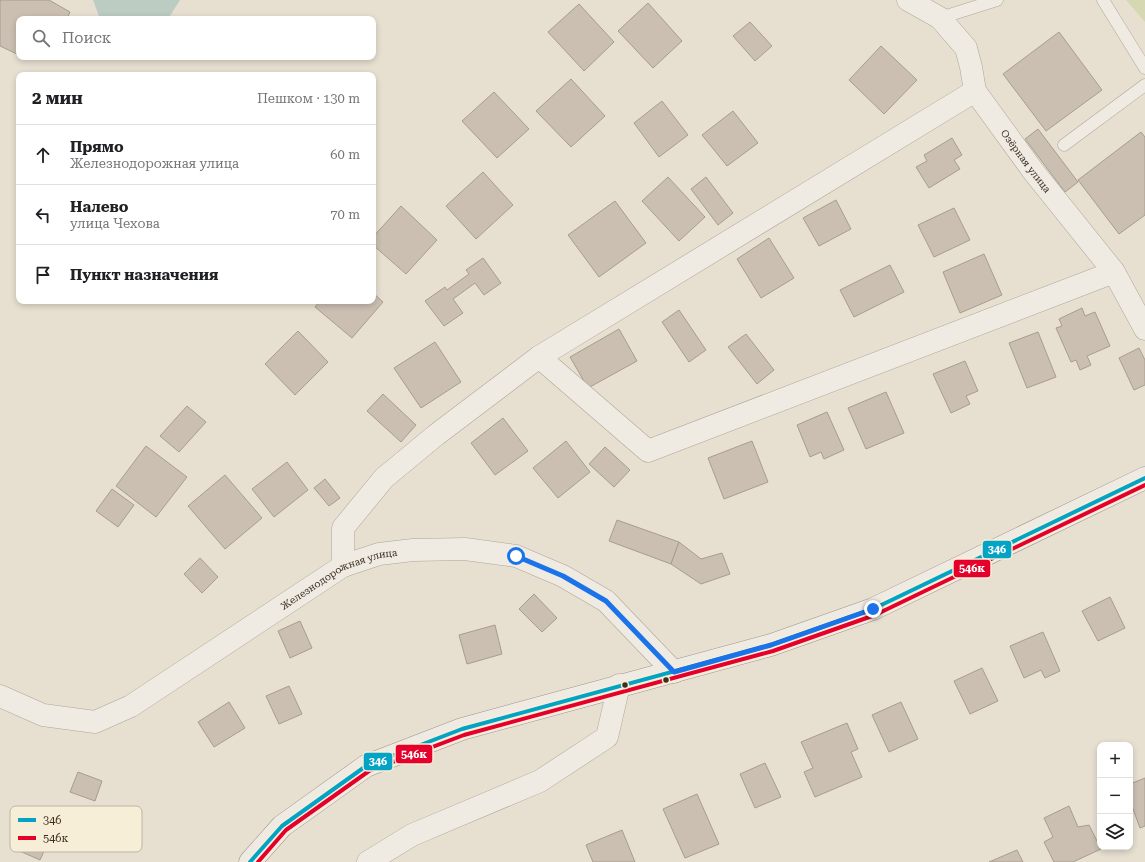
<!DOCTYPE html>
<html lang="ru">
<head>
<meta charset="utf-8">
<style>
	body { margin:0; font-family:"Roboto Serif",serif; background:#f2f2f2; color:#202124 }
	.controls { position:absolute; right:12px; bottom:12px; display:grid; overflow:hidden; border-radius:8px; box-shadow:0 2px 6px #0003 }
	.controls button { width:36px; height:36px; display:grid; place-items:center; padding:0; border:0; border-bottom:1px solid #e0e0e0; background:#fff; color:#202124; font:20px sans-serif }
	.stop { position:absolute; width:12px; height:12px; margin:-9px; border:3px solid #1a73e8; border-radius:50%; background:#fff }
	.stop.end { background:#1a73e8; border-color:#fff; box-shadow:0 1px 4px #0008 }
	.list { margin:0; padding:0; list-style:none }
	h2 { display:flex; justify-content:space-between; align-items:center; height:52px; margin:0; padding:0 16px; font-size:17px }
	h2 small { font-size:13px; font-weight:400; color:#757577 }
	.list li { display:grid; grid-template-columns:26px 1fr auto; gap:12px; align-items:center; box-sizing:border-box; height:60px; padding:0 16px; border-top:1px solid #e0e0e0 }
	.list b { display:block; font-size:15px; white-space:nowrap }
	.list p { margin:0; font-size:13px; white-space:nowrap; color:#757577 }
	.list em { font-size:13px; font-style:normal; color:#757577 }
	.icon { flex:none; width:22px; height:22px; fill:none; stroke:currentColor; stroke-width:2; stroke-linecap:round; stroke-linejoin:round }
	.map { position:relative; flex:none; width:1145px; height:862px; overflow:hidden }
	.search { position:absolute; background:#fff; box-shadow:0 2px 6px #0003; left:16px; top:16px; width:360px; height:44px; display:flex; align-items:center; gap:10px; box-sizing:border-box; padding:0 14px; border-radius:8px; color:#757577; font-size:15px }
	.panel { position:absolute; background:#fff; box-shadow:0 2px 6px #0003; left:16px; top:72px; width:360px; height:232px; border-radius:8px }
	.map>svg:first-child { display:block }
	.green { fill:#d6d7b3 }
	.water { fill:#bcccc2 }
	.building { fill:#cbbfb2; stroke:#a89c90 }
	.lines { fill:none; stroke-linecap:round; stroke-linejoin:round }
	.lane-casing { stroke:#ada599; stroke-width:13 }
	.street-casing { stroke:#ada599; stroke-width:23 }
	.secondary-casing { stroke:#9c958a; stroke-width:23 }
	.lane { stroke:#efebe3; stroke-width:12 }
	.street { stroke:#efebe3; stroke-width:22 }
	.secondary { stroke:#efebe3; stroke-width:22 }
	.bus-1-casing { stroke:#f7eed8; stroke-width:7 }
	.bus-2-casing { stroke:#f7eed8; stroke-width:7 }
	.bus-1 { stroke:#03a3c5; stroke-width:4 }
	.bus-2 { stroke:#e4002b; stroke-width:4 }
	.route { stroke:#1a73e8; stroke-width:5 }
	.bus-dot { fill:#3d2e20; stroke:#f7eed8; stroke-width:1.5 }
	.labels { text-anchor:middle; stroke-width:3; stroke-linejoin:round; paint-order:stroke }
	.street-label { font-size:10px; fill:#3d2e20; stroke:#f7eed8 }
	.key { fill:#f7eed8; stroke:#bfb4a1; stroke-width:1 }
	.key-label { font-size:11px; fill:#3d2e20 }
	.line-badge { stroke:#f7eed8; stroke-width:1.5 }
	.badge-label { font-size:11px; text-anchor:middle; font-weight:bold; fill:#fff }
</style>
</head>
<body>
<div class="map">
<svg width="1145" height="862" viewBox="0 0 1145 862">
	<rect width="100%" height="100%" fill="#e7e0d1"/>
	<!-- green -->
	<path class="green" d="M 1126,0 L 1145,0 L 1145,22 Z"/>
	<!-- water -->
	<path class="water" d="M 93,0 L 180,0 L 168,19 L 100,19 Z"/>
	<!-- building -->
	<g class="building">
		<path d="M 0,0 L 49,0 L 70,12 L 67,19 L 19,19 L 19,55 L 0,46 Z"/>
		<path d="M 648,3 L 682,41 L 653,68 L 618,31 Z"/>
		<path d="M 579,4 L 614,42 L 584,71 L 548,32 Z"/>
		<path d="M 750,22 L 772,46 L 755,61 L 733,36 Z"/>
		<path d="M 1059,32 L 1102,90 L 1046,131 L 1003,74 Z"/>
		<path d="M 881,46 L 917,80 L 884,114 L 849,80 Z"/>
		<path d="M 571,79 L 605,116 L 571,147 L 536,111 Z"/>
		<path d="M 494,92 L 529,129 L 497,158 L 462,121 Z"/>
		<path d="M 662,101 L 688,135 L 659,157 L 634,123 Z"/>
		<path d="M 733,111 L 758,143 L 727,166 L 702,135 Z"/>
		<path d="M 1038,129 L 1078,182 L 1065,192 L 1025,139 Z"/>
		<path d="M 1141,132 L 1145,137 L 1145,215 L 1119,234 L 1078,180 Z"/>
		<path d="M 952,138 L 962,155 L 954,160 L 960,169 L 929,188 L 916,167 L 927,161 L 924,155 Z"/>
		<path d="M 483,172 L 513,205 L 476,239 L 446,206 Z"/>
		<path d="M 668,177 L 705,217 L 679,241 L 642,201 Z"/>
		<path d="M 706,177 L 733,213 L 718,225 L 691,189 Z"/>
		<path d="M 836,200 L 851,229 L 819,246 L 803,218 Z"/>
		<path d="M 615,201 L 646,243 L 599,277 L 568,235 Z"/>
		<path d="M 401,206 L 437,240 L 406,274 L 373,245 L 373,237 Z"/>
		<path d="M 954,208 L 970,240 L 934,257 L 918,225 Z"/>
		<path d="M 769,238 L 794,278 L 761,298 L 737,259 Z"/>
		<path d="M 984,254 L 1002,295 L 960,313 L 943,272 Z"/>
		<path d="M 483,258 L 501,283 L 484,295 L 475,283 L 453,299 L 463,313 L 444,326 L 425,301 L 445,287 L 447,290 L 469,274 L 466,270 Z"/>
		<path d="M 890,265 L 904,292 L 854,317 L 840,290 Z"/>
		<path d="M 373,293 L 383,302 L 352,338 L 315,307 L 320,301 L 373,301 Z"/>
		<path d="M 1082,308 L 1085,316 L 1095,312 L 1110,346 L 1087,356 L 1091,365 L 1080,370 L 1076,360 L 1071,362 L 1056,328 L 1062,326 L 1059,319 Z"/>
		<path d="M 679,310 L 706,350 L 689,362 L 662,322 Z"/>
		<path d="M 619,329 L 637,361 L 588,388 L 570,357 Z"/>
		<path d="M 298,331 L 328,362 L 295,395 L 265,364 Z"/>
		<path d="M 1038,332 L 1056,377 L 1027,388 L 1009,343 Z"/>
		<path d="M 746,334 L 774,370 L 757,384 L 728,347 Z"/>
		<path d="M 435,342 L 461,382 L 421,408 L 394,368 Z"/>
		<path d="M 1139,348 L 1145,360 L 1145,385 L 1134,390 L 1119,358 Z"/>
		<path d="M 965,361 L 978,391 L 966,396 L 970,404 L 951,413 L 933,374 Z"/>
		<path d="M 886,392 L 904,433 L 866,449 L 848,408 Z"/>
		<path d="M 383,394 L 416,425 L 401,442 L 367,411 Z"/>
		<path d="M 187,406 L 206,422 L 179,452 L 160,436 Z"/>
		<path d="M 827,412 L 844,450 L 824,459 L 821,452 L 810,457 L 797,425 Z"/>
		<path d="M 503,418 L 528,451 L 495,475 L 471,443 Z"/>
		<path d="M 566,441 L 590,472 L 558,498 L 533,468 Z"/>
		<path d="M 752,441 L 768,482 L 724,499 L 708,458 Z"/>
		<path d="M 146,446 L 187,477 L 156,517 L 116,486 Z"/>
		<path d="M 605,447 L 630,470 L 614,487 L 589,464 Z"/>
		<path d="M 287,462 L 308,490 L 274,517 L 252,489 Z"/>
		<path d="M 225,475 L 262,518 L 225,549 L 188,506 Z"/>
		<path d="M 325,479 L 340,498 L 329,506 L 314,488 Z"/>
		<path d="M 112,489 L 134,505 L 118,527 L 96,511 Z"/>
		<path d="M 617,520 L 679,542 L 671,564 L 609,541 Z"/>
		<path d="M 679,542 L 701,559 L 722,553 L 730,574 L 701,584 L 671,564 Z"/>
		<path d="M 200,558 L 218,577 L 202,593 L 184,574 Z"/>
		<path d="M 534,594 L 557,618 L 542,632 L 519,609 Z"/>
		<path d="M 1110,597 L 1125,628 L 1098,641 L 1082,611 Z"/>
		<path d="M 300,621 L 312,648 L 290,658 L 278,631 Z"/>
		<path d="M 495,625 L 502,654 L 467,664 L 459,635 Z"/>
		<path d="M 1043,632 L 1060,671 L 1045,678 L 1041,670 L 1024,678 L 1010,646 Z"/>
		<path d="M 982,668 L 998,701 L 970,714 L 954,681 Z"/>
		<path d="M 289,686 L 302,714 L 279,724 L 266,696 Z"/>
		<path d="M 229,702 L 245,728 L 214,747 L 198,722 Z"/>
		<path d="M 901,702 L 918,739 L 889,752 L 872,715 Z"/>
		<path d="M 847,723 L 858,749 L 851,752 L 862,777 L 815,797 L 804,772 L 813,768 L 801,742 Z"/>
		<path d="M 765,763 L 781,797 L 755,808 L 740,774 Z"/>
		<path d="M 78,772 L 102,781 L 95,801 L 70,792 Z"/>
		<path d="M 1145,778 L 1145,826 L 1140,828 L 1130,801 L 1130,784 Z"/>
		<path d="M 697,794 L 719,844 L 685,858 L 663,809 Z"/>
		<path d="M 1069,806 L 1078,827 L 1089,825 L 1101,849 L 1073,862 L 1054,862 L 1044,842 L 1053,837 L 1044,818 Z"/>
		<path d="M 30,818 L 54,829 L 40,860 L 15,849 Z"/>
		<path d="M 622,830 L 635,862 L 593,862 L 586,845 Z"/>
		<path d="M 1017,850 L 1023,862 L 989,862 Z"/>
	</g>
	<g class="lines">
		<defs>
			<g id="lane">
				<path d="M 1103,0 L 1145,68"/>
				<path d="M 940,18 L 997,0"/>
				<path d="M 1064,145 L 1145,85"/>
			</g>
			<g id="street">
				<path id="s1" d="M 908,0 L 940,18 L 966,48 L 971,67 L 975,91 L 1033,171 L 1114,272 L 1145,329"/>
				<path d="M 539,357 L 648,451 L 1114,272"/>
				<path d="M 343,566 L 343,528 L 384,478 L 436,435 L 539,357 L 975,91"/>
				<path id="s2" d="M 0,696 L 43,715 L 95,722 L 131,706 L 343,566 L 379,554 L 413,550 L 465,549 L 516,556 L 563,576 L 606,601 L 674,672"/>
				<path d="M 368,862 L 412,835 L 540,781 L 607,737 L 619,685"/>
			</g>
			<path id="secondary" d="M 250,862 L 282,826 L 366,766 L 462,729 L 771,645 L 873,609 L 1145,478"/>
		</defs>
		<!-- lane casing -->
		<use href="#lane" class="lane-casing"/>
		<!-- street casing -->
		<use href="#street" class="street-casing"/>
		<!-- secondary casing -->
		<use href="#secondary" class="secondary-casing"/>
		<!-- lane -->
		<use href="#lane" class="lane"/>
		<!-- street -->
		<use href="#street" class="street"/>
		<!-- secondary -->
		<use href="#secondary" class="secondary"/>
		<defs>
			<path id="bus-1" d="M 250,862 L 282,826 L 366,766 L 462,729 L 771,645 L 873,609 L 1145,478"/>
			<path id="bus-2" d="M 258,862 L 286,830 L 369,771 L 464,735 L 773,651 L 875,615 L 1145,485"/>
		</defs>
		<!-- bus-1 casing -->
		<use href="#bus-1" class="bus-1-casing"/>
		<!-- bus-2 casing -->
		<use href="#bus-2" class="bus-2-casing"/>
		<!-- bus-1 -->
		<use href="#bus-1" class="bus-1"/>
		<!-- bus-2 -->
		<use href="#bus-2" class="bus-2"/>
	</g>
	<g class="lines">
		<!-- route -->
		<path class="route" d="M 516,556 L 563,576 L 606,601 L 674,672 L 771,645 L 873,609"/>
	</g>
	<!-- markers -->
	<g class="bus-dot">
		<circle cx="666" cy="680" r="3.5"/>
		<circle cx="625" cy="685" r="3.5"/>
	</g>
	<g class="labels">
		<!-- street labels -->
		<g class="street-label">
			<text dy="4" stroke="none"><textPath href="#s1" startOffset="207">Озёрная улица</textPath></text>
			<text dy="4" stroke="none"><textPath href="#s2" startOffset="384">Железнодорожная улица</textPath></text>
		</g>
	</g>
	<!-- legend -->
	<rect x="10" y="806" width="132" height="46" rx="6" class="key"/>
	<rect x="18" y="818" width="18" height="4" fill="#03a3c5"/>
	<rect x="18" y="836" width="18" height="4" fill="#e4002b"/>
	<g class="key-label">
		<text x="43" y="824">346</text>
		<text x="43" y="842">546к</text>
	</g>
	<g class="line-badge">
		<rect x="982" y="540" width="30" height="19" rx="4" fill="#03a3c5"/>
		<rect x="953" y="559" width="38" height="19" rx="4" fill="#e4002b"/>
		<rect x="395" y="744" width="38" height="20" rx="4" fill="#e4002b"/>
		<rect x="363" y="752" width="30" height="19" rx="4" fill="#03a3c5"/>
	</g>
	<g class="badge-label">
		<text x="997" y="553">346</text>
		<text x="972" y="572">546к</text>
		<text x="414" y="758">546к</text>
		<text x="378" y="765">346</text>
	</g>
</svg>
<div class="controls">
<button>+</button>
<button>−</button>
<button><svg class="icon" aria-label="layers" viewBox="0 0 24 24"><path d="M12 4l9 5-9 5-9-5zM3 14l9 5 9-5"/></svg></button>
</div>
<div class="stop" style="left:516px;top:556px"></div>
<div class="stop end" style="left:873px;top:609px"></div>
<div class="search"><svg class="icon" aria-label="search" viewBox="0 0 24 24"><circle cx="10" cy="10" r="6"/><path d="M15 15l6 6"/></svg>Поиск</div>
<section class="panel">
<h2>2 мин<small>Пешком · 130 m</small></h2>
<ul class="list">
<li><svg class="icon" aria-label="ahead" viewBox="0 0 24 24"><path d="M12 20V5M6 11l6-6 6 6"/></svg><div><b>Прямо</b><p>Железнодорожная улица</p></div><em>60 m</em></li>
<li><svg class="icon" aria-label="left" viewBox="0 0 24 24"><path d="M17 20v-9H6M10 6l-5 5 5 5"/></svg><div><b>Налево</b><p>улица Чехова</p></div><em>70 m</em></li>
<li><svg class="icon" aria-label="arrive" viewBox="0 0 24 24"><path d="M6 21V4h12l-3 4 3 4H6"/></svg><div><b>Пункт назначения</b></div></li>
</ul>
</section>
</div>
</body>
</html>
